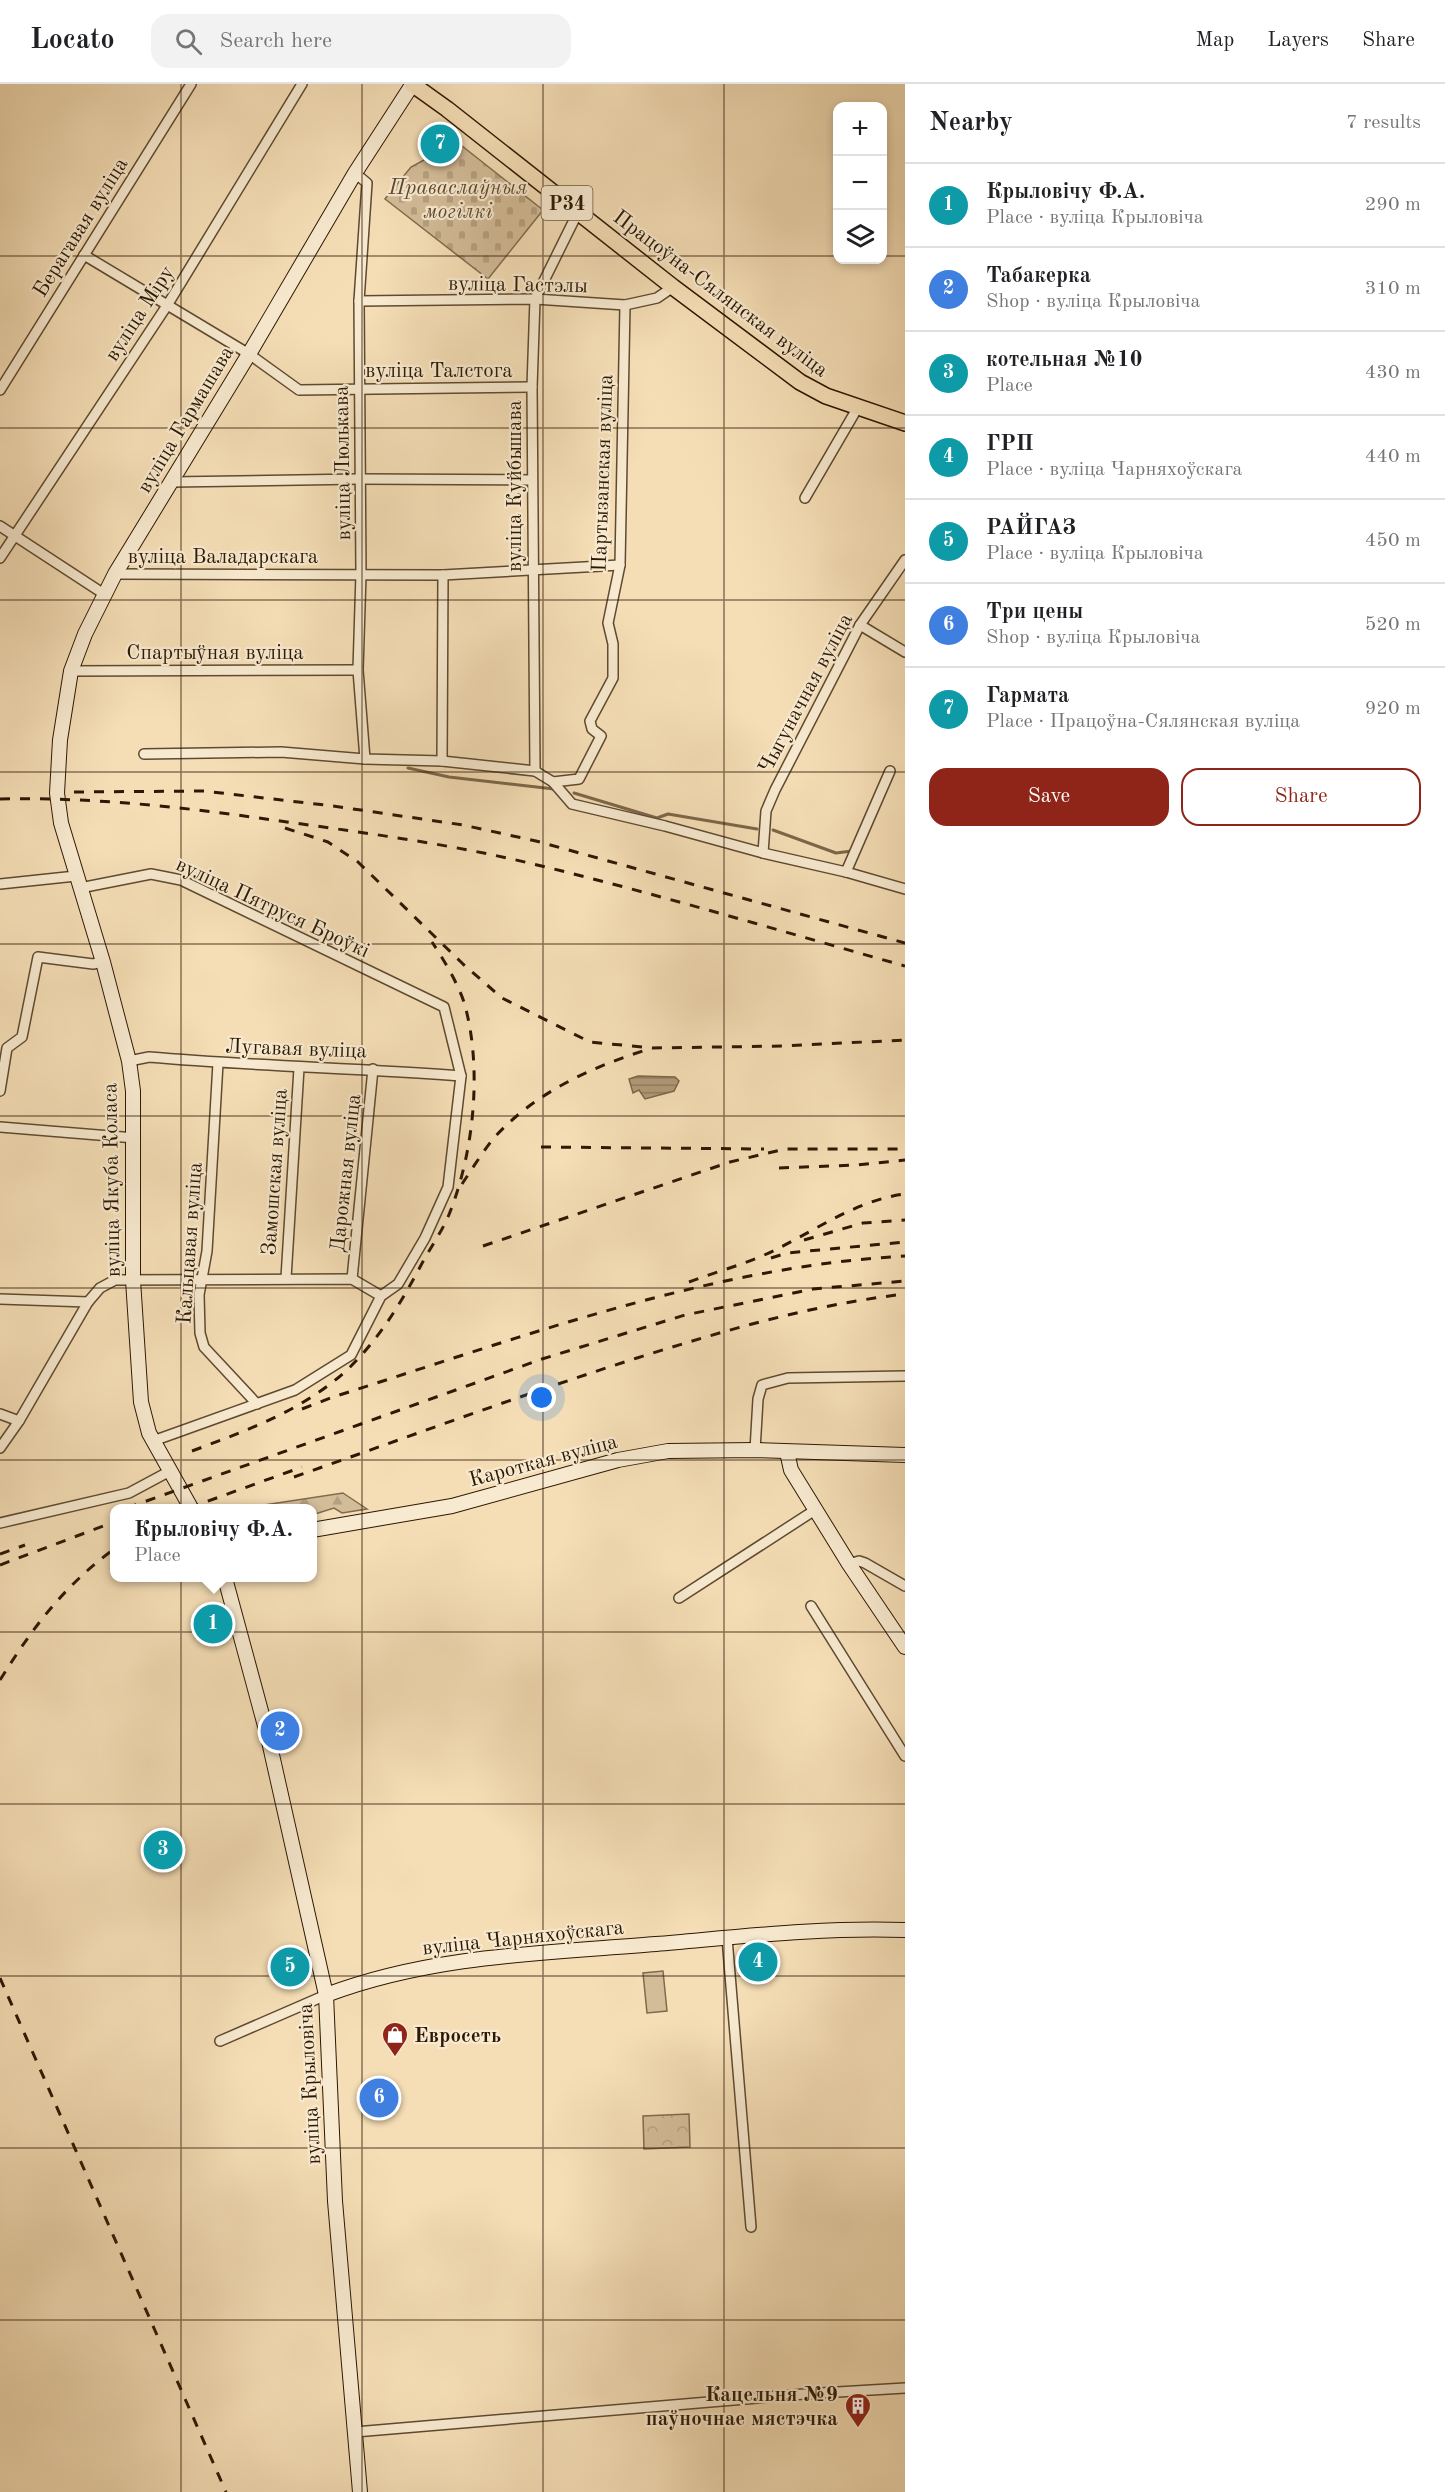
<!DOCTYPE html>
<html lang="en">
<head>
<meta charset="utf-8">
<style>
	body { margin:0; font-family:"Old Standard TT",serif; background:#f2f2f2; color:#202124 }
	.controls { position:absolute; right:18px; top:18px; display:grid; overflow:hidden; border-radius:12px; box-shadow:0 3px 9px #0003 }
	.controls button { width:54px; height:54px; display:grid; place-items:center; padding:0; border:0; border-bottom:2px solid #e0e0e0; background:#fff; color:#202124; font:30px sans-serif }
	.you { position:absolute; left:542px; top:1314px; width:21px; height:21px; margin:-15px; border:4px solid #fff; border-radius:50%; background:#1a73e8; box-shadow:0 0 0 9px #1a73e833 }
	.badge { display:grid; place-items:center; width:39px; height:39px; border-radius:50%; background:#8f2418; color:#fff; font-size:20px; font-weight:700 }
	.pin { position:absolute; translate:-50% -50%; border:3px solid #fff; box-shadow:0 2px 6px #0006 }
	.popup { position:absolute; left:110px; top:1420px; width:207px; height:78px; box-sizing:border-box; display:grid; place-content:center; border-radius:12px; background:#fff; filter:drop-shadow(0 2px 4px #0005); font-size:20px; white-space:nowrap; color:#757577 }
	.popup b { font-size:22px; color:#202124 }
	.popup::after { content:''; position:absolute; left:50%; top:100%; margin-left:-12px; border:12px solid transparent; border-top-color:#fff }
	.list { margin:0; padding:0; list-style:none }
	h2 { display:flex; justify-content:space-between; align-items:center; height:78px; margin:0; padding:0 24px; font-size:26px }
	h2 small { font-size:20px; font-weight:400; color:#757577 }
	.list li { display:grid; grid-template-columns:39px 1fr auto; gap:18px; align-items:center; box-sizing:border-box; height:84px; padding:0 24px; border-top:2px solid #e0e0e0 }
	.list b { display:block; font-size:22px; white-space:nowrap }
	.list p { margin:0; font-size:20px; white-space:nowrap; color:#757577 }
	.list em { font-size:20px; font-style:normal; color:#757577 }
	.actions { display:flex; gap:12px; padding:18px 24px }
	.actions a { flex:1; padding:14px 0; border:2px solid #8f2418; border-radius:18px; text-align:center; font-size:21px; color:#8f2418 }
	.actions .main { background:#8f2418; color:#fff }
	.icon { flex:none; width:33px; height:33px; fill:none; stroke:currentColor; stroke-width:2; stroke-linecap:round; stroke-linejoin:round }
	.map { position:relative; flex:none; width:905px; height:2408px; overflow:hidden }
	header { display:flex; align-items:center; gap:36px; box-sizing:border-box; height:84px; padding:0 30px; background:#fff; border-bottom:2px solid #e0e0e0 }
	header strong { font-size:28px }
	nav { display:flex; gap:33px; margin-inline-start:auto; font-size:21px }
	.search { width:420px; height:54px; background:#f2f2f2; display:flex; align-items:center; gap:15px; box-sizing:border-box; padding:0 21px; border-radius:18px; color:#757577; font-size:22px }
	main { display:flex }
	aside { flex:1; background:#fff }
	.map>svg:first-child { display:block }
	.forest { fill:url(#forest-firs); stroke:#806a4e; stroke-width:1.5 }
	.cemetery { fill:url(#cemetery-stones); stroke:#806a4e; stroke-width:1.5 }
	.park { fill:url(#park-crowns); stroke:#806a4e; stroke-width:1.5 }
	.garden { fill:#d3bc98; stroke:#806a4e; stroke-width:1.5 }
	.water { fill:url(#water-rules); stroke:#7c674a; stroke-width:1.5 }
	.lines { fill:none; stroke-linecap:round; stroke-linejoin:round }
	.stream { stroke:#7c674a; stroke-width:3 }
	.street-casing { stroke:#5e4a30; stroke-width:12 }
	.secondary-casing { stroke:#2c1803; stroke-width:16 }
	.primary-casing { stroke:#2c1803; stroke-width:18 }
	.street { stroke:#f8ead0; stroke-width:9 }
	.secondary { stroke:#f8ead0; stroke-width:14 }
	.primary { stroke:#f5deb6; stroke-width:15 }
	.rail { stroke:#2c1803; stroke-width:3; stroke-dasharray:10 10; stroke-linecap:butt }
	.grid { fill:none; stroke:#2c1803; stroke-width:1.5; stroke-opacity:0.55 }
	.labels { text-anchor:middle; stroke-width:4.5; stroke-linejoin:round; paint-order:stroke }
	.shield { fill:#f8ead0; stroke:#695740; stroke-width:1.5 }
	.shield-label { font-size:20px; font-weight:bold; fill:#2c1803 }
	.park-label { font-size:21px; font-style:italic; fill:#5e4930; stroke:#f8ead0 }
	.street-label { font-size:21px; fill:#2c1803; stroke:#f8ead0 }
	.poi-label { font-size:21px; font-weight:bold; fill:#2c1803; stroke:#f8ead0; text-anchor:start }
</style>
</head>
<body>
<header>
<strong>Locato</strong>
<div class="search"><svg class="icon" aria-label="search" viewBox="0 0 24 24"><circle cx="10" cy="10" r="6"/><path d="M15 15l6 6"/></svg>Search here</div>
<nav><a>Map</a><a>Layers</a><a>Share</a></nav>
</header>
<main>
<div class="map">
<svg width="905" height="2408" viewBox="0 0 905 2408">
	<defs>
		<pattern id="forest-firs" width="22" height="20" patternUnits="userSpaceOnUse" patternTransform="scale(1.5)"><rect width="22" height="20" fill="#d3bc98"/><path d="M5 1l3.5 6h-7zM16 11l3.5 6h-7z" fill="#b5a181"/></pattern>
		<pattern id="cemetery-stones" width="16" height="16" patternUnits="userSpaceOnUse" patternTransform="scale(1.5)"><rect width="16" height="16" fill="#d3bc98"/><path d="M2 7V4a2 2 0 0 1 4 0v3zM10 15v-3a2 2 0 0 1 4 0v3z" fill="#b5a181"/></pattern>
		<pattern id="park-crowns" width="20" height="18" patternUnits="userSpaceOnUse" patternTransform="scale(1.5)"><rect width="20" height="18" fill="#d3bc98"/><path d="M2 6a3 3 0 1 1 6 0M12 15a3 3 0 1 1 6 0" fill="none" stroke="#b5a181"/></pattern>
		<pattern id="water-rules" width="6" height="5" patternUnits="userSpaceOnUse" patternTransform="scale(1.5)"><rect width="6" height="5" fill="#b19b79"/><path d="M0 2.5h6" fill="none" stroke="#907d61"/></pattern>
	</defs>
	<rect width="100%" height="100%" fill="#f5deb6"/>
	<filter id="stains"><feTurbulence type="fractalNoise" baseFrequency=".00333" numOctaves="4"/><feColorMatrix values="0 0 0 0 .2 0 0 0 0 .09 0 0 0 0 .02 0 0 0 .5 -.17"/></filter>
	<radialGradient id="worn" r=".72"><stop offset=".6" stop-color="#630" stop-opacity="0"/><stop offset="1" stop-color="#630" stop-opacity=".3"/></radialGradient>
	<!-- forest -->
	<path class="forest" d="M 343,1409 L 367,1425 L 342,1429 L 334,1424 L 312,1431 L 312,1424 L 244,1424 Z"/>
	<!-- cemetery -->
	<path class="cemetery" d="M 457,58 L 543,126 L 488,195 L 385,115 L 411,83 Z"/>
	<!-- park -->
	<path class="park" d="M 689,2030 L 690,2063 L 644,2065 L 643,2032 Z"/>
	<!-- garden -->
	<path class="garden" d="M 663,1887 L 667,1927 L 647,1929 L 643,1889 Z"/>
	<!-- water -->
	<path class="water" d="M 638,992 L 675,993 L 679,997 L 674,1007 L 645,1015 L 639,1006 L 633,1009 L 629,995 Z"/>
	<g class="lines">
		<!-- stream -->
		<g class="stream">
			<path d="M 408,684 L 449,693 L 554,705"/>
			<path d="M 574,709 L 657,734 L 668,730 L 757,745"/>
			<path d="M 773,746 L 836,769 L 852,767"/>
		</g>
		<defs>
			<g id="street">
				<path d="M 355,89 L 367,99 L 359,217 L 361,490 L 358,586 L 365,675"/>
				<path d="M 84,171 L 249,270 L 299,306 L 532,303"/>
				<path d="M 359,217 L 535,215 L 625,221 L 657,214 L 673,203"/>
				<path d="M 0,306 L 191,0"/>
				<path d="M 171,398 L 359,395 L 532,396"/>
				<path d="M 805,414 L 858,323"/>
				<path d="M 0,442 L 104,510"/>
				<path d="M 0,474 L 168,220 L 302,0"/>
				<path d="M 115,490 L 443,491 L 620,481"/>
				<path d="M 860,541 L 905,568"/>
				<path d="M 71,587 L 358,586"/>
				<path d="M 144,670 L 281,668 L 365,675 L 442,677 L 535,687 L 553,698 L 572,720 L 665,742 L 763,769 L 846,788 L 905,805"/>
				<path d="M 442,677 L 443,491"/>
				<path d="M 535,687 L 532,303 L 535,215 L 578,128"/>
				<path d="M 553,698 L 579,695 L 601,652 L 592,645 L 590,637 L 613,594 L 613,560 L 608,539 L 620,481 L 625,221"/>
				<path d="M 763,769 L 766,727 L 775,706 L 860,541 L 905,476"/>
				<path d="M 846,788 L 890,687"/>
				<path d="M 0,800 L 76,792"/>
				<path d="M 80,804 L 151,790 L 181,796 L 444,923 L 461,992 L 448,1103 L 425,1154 L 398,1200 L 381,1212 L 351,1271 L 295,1306 L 153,1357"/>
				<path d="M 129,977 L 149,973 C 253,982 357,984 461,992"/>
				<path d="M 218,979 L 207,1167 L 199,1211 L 200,1249 L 204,1263 L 257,1320"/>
				<path d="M 0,1007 L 7,964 L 22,953 L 38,873 L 93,880 L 103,878"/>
				<path d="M 0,1043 L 135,1054"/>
				<path d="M 286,1194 L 299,984"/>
				<path d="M 352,1195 L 373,985"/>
				<path d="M 0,1215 L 88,1218"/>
				<path d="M 0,1330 L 19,1337"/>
				<path d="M 0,1364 L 19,1337 L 88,1218 L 100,1204 L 115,1196 L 352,1195 L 381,1212"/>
				<path d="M 755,1366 L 758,1315 L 762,1301 L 788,1294 L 905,1292"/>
				<path d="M 0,1439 L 129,1409 L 170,1387"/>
				<path d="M 849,1480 L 859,1477 L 865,1479 L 905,1502"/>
				<path d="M 679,1514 L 815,1426"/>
				<path d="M 811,1522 L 905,1672"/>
				<path d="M 727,1854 L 751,2143"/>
				<path d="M 220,1957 L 326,1911"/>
				<path d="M 355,2348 L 804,2310 L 905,2304"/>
			</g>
			<g id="secondary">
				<path d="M 787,1368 L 791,1386 L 849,1480 L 905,1563"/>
				<path d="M 191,1424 L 149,1349 L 141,1318 L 133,1196 L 133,1007 L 129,977 L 103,878 L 61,739 L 57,709 L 60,656 L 71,587 L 85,550 L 115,490 L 249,270 L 355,89 L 412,1"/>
				<path d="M 312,1446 L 452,1422 L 618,1376 L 668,1367 L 755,1366 L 905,1371"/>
				<path d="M 225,1494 L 268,1653 L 326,1911 L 335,2117 L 360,2408"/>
				<path d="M 326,1911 C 431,1871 545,1869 656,1860 C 739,1853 822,1843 905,1846"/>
			</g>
			<path id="primary" d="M 412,0 L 447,25 L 673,203 L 800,298 L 826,312 L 905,339"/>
		</defs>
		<!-- street casing -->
		<use href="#street" class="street-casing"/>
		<!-- secondary casing -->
		<use href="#secondary" class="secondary-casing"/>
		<!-- primary casing -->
		<use href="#primary" class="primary-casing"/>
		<!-- street -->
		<use href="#street" class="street"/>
		<!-- secondary -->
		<use href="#secondary" class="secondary"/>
		<!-- primary -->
		<use href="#primary" class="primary"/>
		<!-- rail -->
		<g class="rail">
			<path d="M 74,708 L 204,707 L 333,722 L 463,741 L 536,757 L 905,859"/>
			<path d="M 0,715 C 91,713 183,723 273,736 C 358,748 445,759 529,779 C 655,809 780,847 905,882"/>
			<path d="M 285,744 L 328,758 L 358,778 L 463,880 L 502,914 L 590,958 L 652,964 L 783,962 L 905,956"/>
			<path d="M 541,1063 L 764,1065"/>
			<path d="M 779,1084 L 857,1081 L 905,1076"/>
			<path d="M 462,1100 C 472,1085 482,1069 493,1055 C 533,1010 589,984 646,966"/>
			<path d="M 804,1156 L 863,1139 L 905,1136"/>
			<path d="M 483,1162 L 730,1078 L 785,1065 L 905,1065"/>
			<path d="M 771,1174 L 787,1169 L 905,1158"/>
			<path d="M 689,1198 C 718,1187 750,1179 777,1165 C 819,1144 858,1116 905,1110"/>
			<path d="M 302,1325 L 333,1313 C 520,1254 707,1183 905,1172"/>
			<path d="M 192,1367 C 248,1346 304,1326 348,1285 C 379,1255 399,1222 419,1185 C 428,1167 440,1151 448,1133 C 474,1070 483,984 464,918 C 457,898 444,876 432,858"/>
			<path d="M 294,1393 C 408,1353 521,1311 637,1274 C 726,1246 811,1221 905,1210"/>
			<path d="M 127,1424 L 542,1275 L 685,1231 L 813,1205 L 905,1197"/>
			<path d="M 189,1424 L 302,1383"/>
			<path d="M 0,1470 L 25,1461"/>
			<path d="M 0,1481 L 114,1438"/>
			<path d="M 0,1596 C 33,1543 64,1502 114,1465"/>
			<path d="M 0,1894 L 226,2408"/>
		</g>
	</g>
	<!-- grid -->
	<path class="grid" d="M 181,0 L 181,2408M 362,0 L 362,2408M 543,0 L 543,2408M 724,0 L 724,2408M 0,172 L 838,172M 882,172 L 905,172M 0,344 L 905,344M 0,516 L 905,516M 0,688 L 905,688M 0,860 L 905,860M 0,1032 L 905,1032M 0,1204 L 905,1204M 0,1376 L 905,1376M 0,1548 L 905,1548M 0,1720 L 905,1720M 0,1892 L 905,1892M 0,2064 L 905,2064M 0,2236 L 905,2236"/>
	<!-- icons -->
	<defs>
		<symbol id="shop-pin" viewBox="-11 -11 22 30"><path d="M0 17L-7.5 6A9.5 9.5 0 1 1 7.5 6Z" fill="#8f2418" stroke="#f8ead0"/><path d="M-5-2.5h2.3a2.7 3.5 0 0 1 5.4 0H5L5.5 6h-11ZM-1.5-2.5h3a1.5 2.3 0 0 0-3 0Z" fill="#fff"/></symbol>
		<symbol id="building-pin" viewBox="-11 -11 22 30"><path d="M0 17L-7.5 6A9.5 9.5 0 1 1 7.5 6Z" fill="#8f2418" stroke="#f8ead0"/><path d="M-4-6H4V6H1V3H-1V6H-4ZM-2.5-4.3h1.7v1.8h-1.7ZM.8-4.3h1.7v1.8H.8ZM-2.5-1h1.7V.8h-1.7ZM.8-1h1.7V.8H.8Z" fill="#fff"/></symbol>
	</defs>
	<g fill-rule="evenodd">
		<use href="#shop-pin" x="380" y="1936" width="30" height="40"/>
		<use href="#building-pin" x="843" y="2307" width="30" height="40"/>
	</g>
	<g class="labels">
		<!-- shield labels -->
		<rect class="shield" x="541.5" y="102" width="51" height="34" rx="4.5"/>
		<g class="shield-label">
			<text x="567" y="126">Р34</text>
		</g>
		<!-- park labels -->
		<g class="park-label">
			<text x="458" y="110">Праваслаўныя<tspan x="458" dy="24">могілкі</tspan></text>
		</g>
		<!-- street labels -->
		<g class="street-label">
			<text transform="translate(80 143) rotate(-58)" y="7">Берагавая вуліца</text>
			<text transform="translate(518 200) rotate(1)" y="7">вуліца Гастэлы</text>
			<text transform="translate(721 209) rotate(37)" y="7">Працоўна-Сялянская вуліца</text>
			<text transform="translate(139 229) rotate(-57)" y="7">вуліца Міру</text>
			<text x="439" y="293">вуліца Талстога</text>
			<text transform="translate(185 335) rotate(-59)" y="7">вуліца Гармашава</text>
			<text transform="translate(342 379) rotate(-91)" y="7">вуліца Люлькава</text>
			<text transform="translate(602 389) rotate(-88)" y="7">Партызанская вуліца</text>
			<text transform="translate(514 402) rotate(-90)" y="7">вуліца Куйбышава</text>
			<text x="223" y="479">вуліца Валадарскага</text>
			<text x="215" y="575">Спартыўная вуліца</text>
			<text transform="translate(805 609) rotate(-62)" y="7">Чыгуначная вуліца</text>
			<text transform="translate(273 823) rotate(25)" y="7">вуліца Пятруся Броўкі</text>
			<text transform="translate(296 964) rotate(2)" y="7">Лугавая вуліца</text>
			<text transform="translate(274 1088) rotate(-86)" y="7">Замошская вуліца</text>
			<text transform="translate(345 1089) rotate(-84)" y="7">Дарожная вуліца</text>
			<text transform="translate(111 1096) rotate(-91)" y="7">вуліца Якуба Коласа</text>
			<text transform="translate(189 1159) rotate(-86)" y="7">Кальцавая вуліца</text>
			<text transform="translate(543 1376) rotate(-15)" y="7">Кароткая вуліца</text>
			<text transform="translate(523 1853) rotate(-6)" y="7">вуліца Чарняхоўскага</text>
			<text transform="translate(309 2000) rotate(-93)" y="7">вуліца Крыловіча</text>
		</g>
		<!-- poi labels -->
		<g class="poi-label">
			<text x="414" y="1958">Евросеть</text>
			<text x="838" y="2317" text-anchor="end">Кацельня №9<tspan x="838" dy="24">паўночнае мястэчка</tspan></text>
		</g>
	</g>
	<rect width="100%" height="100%" filter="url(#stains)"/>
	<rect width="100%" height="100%" fill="url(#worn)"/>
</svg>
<div class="controls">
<button>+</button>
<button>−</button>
<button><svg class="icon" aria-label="layers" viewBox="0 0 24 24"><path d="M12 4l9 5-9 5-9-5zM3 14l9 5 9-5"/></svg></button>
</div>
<div class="you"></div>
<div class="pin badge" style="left:213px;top:1540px;background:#0f9aa8">1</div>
<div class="popup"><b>Крыловічу Ф.А.</b>Place</div>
<div class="pin badge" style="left:280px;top:1647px;background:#3f7fe0">2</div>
<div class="pin badge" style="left:163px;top:1766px;background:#0f9aa8">3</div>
<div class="pin badge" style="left:758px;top:1878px;background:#0f9aa8">4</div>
<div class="pin badge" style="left:290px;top:1883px;background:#0f9aa8">5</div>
<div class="pin badge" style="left:379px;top:2014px;background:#3f7fe0">6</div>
<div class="pin badge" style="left:440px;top:60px;background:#0f9aa8">7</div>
</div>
<aside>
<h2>Nearby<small>7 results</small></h2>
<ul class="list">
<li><span class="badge" style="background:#0f9aa8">1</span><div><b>Крыловічу Ф.А.</b><p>Place · вуліца Крыловіча</p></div><em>290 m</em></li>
<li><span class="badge" style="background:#3f7fe0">2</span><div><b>Табакерка</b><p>Shop · вуліца Крыловіча</p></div><em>310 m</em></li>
<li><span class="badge" style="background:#0f9aa8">3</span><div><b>котельная №10</b><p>Place</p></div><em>430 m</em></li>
<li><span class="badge" style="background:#0f9aa8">4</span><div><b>ГРП</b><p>Place · вуліца Чарняхоўскага</p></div><em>440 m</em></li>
<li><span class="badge" style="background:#0f9aa8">5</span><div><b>РАЙГАЗ</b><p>Place · вуліца Крыловіча</p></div><em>450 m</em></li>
<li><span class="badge" style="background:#3f7fe0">6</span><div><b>Три цены</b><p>Shop · вуліца Крыловіча</p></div><em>520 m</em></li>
<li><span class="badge" style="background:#0f9aa8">7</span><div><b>Гармата</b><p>Place · Працоўна-Сялянская вуліца</p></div><em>920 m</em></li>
</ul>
<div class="actions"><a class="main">Save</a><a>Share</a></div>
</aside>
</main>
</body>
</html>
